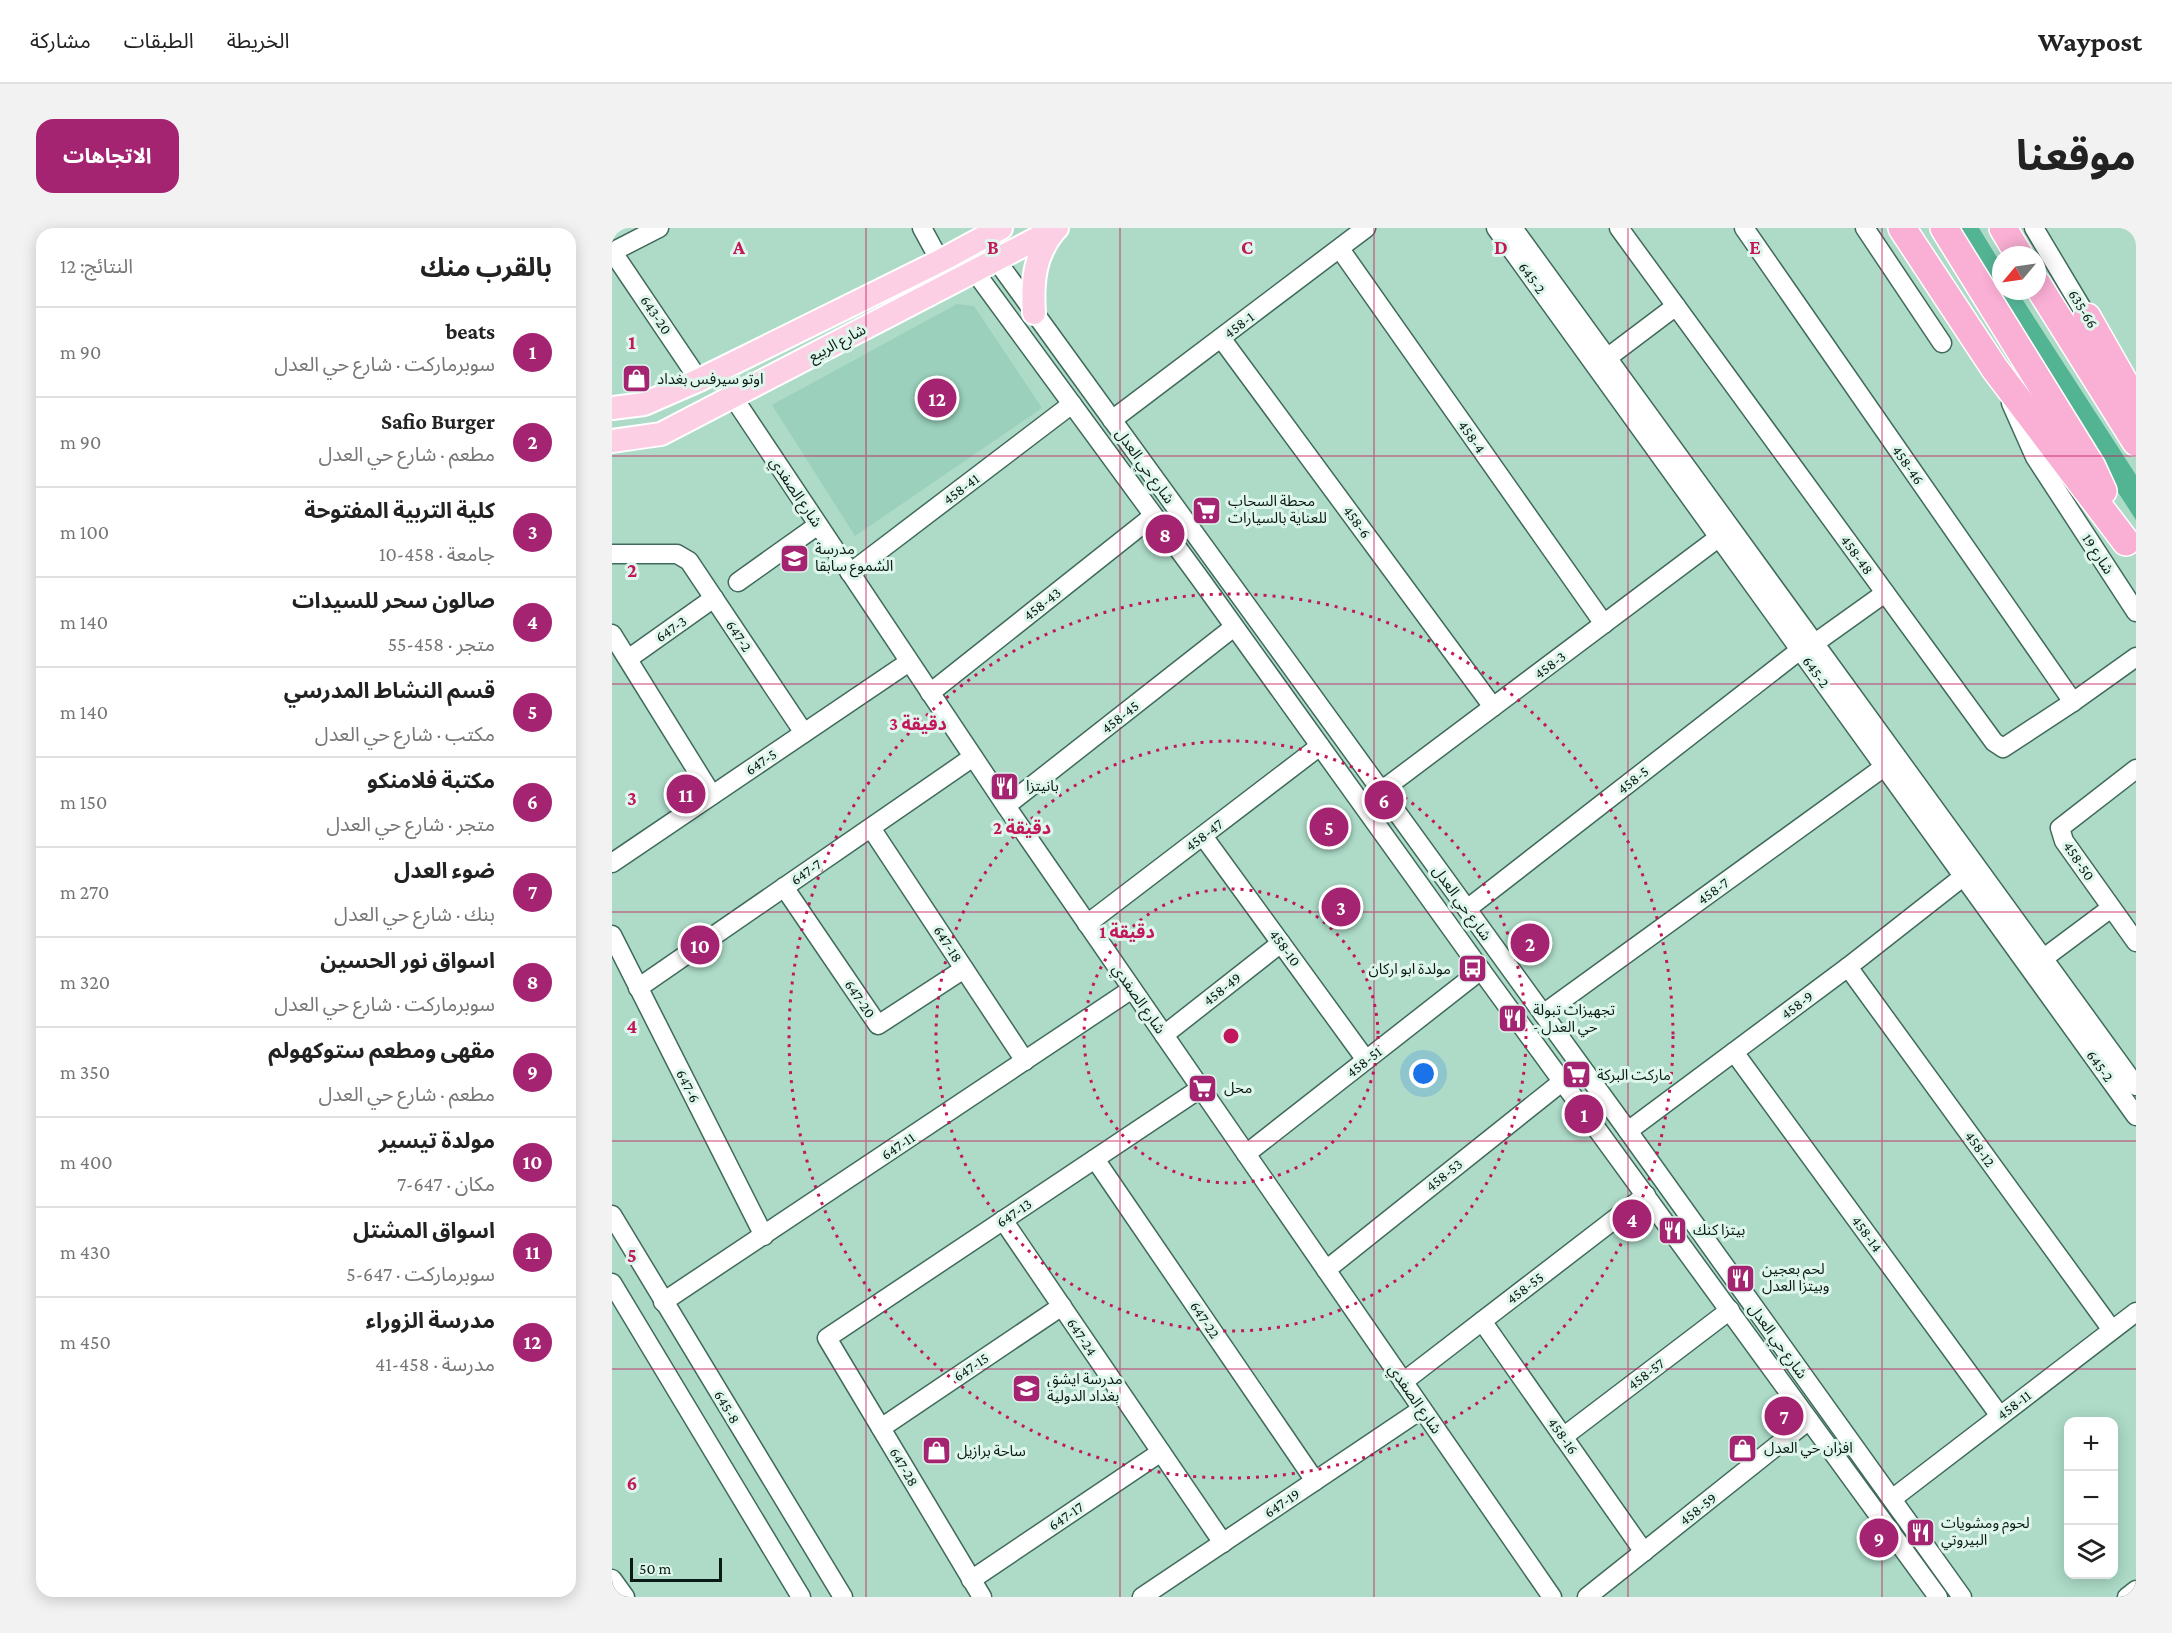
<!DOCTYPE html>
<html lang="ar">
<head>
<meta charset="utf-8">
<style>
	body { margin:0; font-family:"Crimson Pro","Noto Sans Arabic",serif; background:#f2f2f2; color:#222; direction:rtl }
	.controls { position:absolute; right:18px; bottom:18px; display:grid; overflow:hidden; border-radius:12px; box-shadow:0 3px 15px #0003 }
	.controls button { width:54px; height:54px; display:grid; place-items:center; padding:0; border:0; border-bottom:2px solid #e0e0e0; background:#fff; color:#222; font:30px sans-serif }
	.compass { position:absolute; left:1380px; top:18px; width:54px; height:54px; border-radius:50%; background:#fff; box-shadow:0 3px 15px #0003; rotate:241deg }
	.scale { position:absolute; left:18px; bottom:15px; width:92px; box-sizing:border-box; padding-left:6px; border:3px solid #0a1b15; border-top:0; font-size:16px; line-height:21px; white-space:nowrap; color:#0a1b15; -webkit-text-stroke:4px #dff6ec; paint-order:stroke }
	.you { position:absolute; left:812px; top:846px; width:21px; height:21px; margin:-15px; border:4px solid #fff; border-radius:50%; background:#1a73e8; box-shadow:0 0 0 9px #1a73e833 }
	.badge { display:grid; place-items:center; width:39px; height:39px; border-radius:50%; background:#a52472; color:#fff; font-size:20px; font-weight:700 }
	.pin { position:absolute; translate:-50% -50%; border:3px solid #fff; box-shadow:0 2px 6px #0006 }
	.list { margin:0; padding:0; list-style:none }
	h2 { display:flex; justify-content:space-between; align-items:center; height:78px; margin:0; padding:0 24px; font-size:26px }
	h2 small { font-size:20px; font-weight:400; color:#767676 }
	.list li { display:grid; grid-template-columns:39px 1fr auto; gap:18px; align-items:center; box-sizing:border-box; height:90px; padding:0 24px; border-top:2px solid #e0e0e0 }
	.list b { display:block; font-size:22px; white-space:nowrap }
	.list p { margin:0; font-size:20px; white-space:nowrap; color:#767676 }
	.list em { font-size:20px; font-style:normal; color:#767676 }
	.icon { flex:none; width:33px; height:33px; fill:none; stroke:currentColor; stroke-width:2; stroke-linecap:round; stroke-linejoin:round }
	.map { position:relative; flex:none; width:1524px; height:1369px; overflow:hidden; direction:ltr; border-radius:18px }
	header { display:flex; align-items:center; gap:36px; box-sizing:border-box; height:84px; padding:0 30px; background:#fff; border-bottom:2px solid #e0e0e0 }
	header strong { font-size:28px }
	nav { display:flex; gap:33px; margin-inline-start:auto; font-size:21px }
	.intro { display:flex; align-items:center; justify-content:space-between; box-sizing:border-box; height:144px; padding:0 36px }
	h1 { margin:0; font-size:42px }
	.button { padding:15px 27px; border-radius:18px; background:#a52472; color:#fff; font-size:21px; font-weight:700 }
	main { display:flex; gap:36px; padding:0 36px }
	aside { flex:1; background:#fff; border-radius:18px; box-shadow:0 3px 15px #0003 }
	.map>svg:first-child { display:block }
	.built { fill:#9ad0bc }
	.green { fill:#53b494 }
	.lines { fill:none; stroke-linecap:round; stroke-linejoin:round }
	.minor-casing { stroke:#406a5a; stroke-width:21 }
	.major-casing { stroke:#fff; stroke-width:26 }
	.highway-casing { stroke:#fff; stroke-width:30 }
	.minor { stroke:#fff; stroke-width:18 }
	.major { stroke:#fccfe5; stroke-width:22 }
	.highway { stroke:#faafd4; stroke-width:27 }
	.grid { fill:none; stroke:#c2185b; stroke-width:1.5; stroke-opacity:0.55 }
	.ring { fill:none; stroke:#c2185b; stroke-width:3; stroke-dasharray:3 6 }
	.labels { text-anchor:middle; stroke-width:6; stroke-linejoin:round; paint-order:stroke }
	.street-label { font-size:15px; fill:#0a1b15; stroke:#dff6ec }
	.poi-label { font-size:15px; fill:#0a1b15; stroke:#dff6ec; text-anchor:start }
	.grid-label { font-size:20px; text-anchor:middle; font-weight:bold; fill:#c2185b; stroke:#dff6ec; stroke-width:6; stroke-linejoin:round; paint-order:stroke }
	.centre { fill:#c2185b; stroke:#dff6ec; stroke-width:3 }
	.ring-label { font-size:18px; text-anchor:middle; font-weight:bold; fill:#c2185b; stroke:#dff6ec; stroke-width:6; stroke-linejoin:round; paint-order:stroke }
</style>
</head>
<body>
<header>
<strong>Waypost</strong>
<nav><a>الخريطة</a><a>الطبقات</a><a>مشاركة</a></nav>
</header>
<div class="intro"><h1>موقعنا</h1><a class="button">الاتجاهات</a></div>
<main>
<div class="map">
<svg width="1524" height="1369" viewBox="0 0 1524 1369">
	<rect width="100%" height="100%" fill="#addbc8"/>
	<!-- built -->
	<path class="built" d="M 345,76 L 362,78 L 430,180 L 243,308 L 160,177 Z"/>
	<!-- green -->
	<path class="green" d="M 1339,0 L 1367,0 L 1389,36 L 1389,63 L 1405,63 L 1524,247 L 1524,292 L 1402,103 Z"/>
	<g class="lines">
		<defs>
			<g id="minor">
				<path d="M 310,0 L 328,33"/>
				<path d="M 884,0 L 1524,888"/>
				<path d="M 901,0 L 1524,858"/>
				<path d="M 1007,0 L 1382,514 L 1391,520 L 1461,474 L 1524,429"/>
				<path d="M 1132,0 L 1461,474"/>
				<path d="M 1253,0 L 1330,115"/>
				<path d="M 1422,0 L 1480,97"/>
				<path d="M 369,11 L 1016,903 L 1350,1369"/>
				<path d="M 728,21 L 992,396"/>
				<path d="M 347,22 L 589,352 L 869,742 L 1326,1369"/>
				<path d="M 0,23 L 87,152"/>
				<path d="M 0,24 L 47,0"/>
				<path d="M 609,110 L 881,479"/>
				<path d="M 995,130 L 1064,78"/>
				<path d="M 121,169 L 394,578 L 940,1369"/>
				<path d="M 1399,175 L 1423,229 L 1524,384"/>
				<path d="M 500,192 L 754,0"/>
				<path d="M 0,326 L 65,326 L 77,333 L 192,505"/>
				<path d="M 238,345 L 460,176"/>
				<path d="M 126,354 L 206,297"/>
				<path d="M 0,406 L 100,567"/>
				<path d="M 1203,415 L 1273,365"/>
				<path d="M 16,431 L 102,370"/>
				<path d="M 318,465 L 541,288"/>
				<path d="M 1524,541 L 1448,600 L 1452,613 L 1524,714"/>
				<path d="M 769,563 L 1106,310"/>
				<path d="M 394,578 L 622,399"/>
				<path d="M 259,600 L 413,833"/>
				<path d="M 591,608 L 754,832"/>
				<path d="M 0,635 L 297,434"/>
				<path d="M 172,659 L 266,797 L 352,741"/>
				<path d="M 855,681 L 1188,422"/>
				<path d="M 475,696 L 708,518"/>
				<path d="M 0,707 L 152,1008"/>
				<path d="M 1432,730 L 1499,680"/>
				<path d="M 1236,739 L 1500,1102"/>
				<path d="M 26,760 L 361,529"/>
				<path d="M 931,786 L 1272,539"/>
				<path d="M 552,807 L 669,715"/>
				<path d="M 1122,824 L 1388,1188"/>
				<path d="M 1016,903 L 1236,739 L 1352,648"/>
				<path d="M 634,926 L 869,742"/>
				<path d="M 483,931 L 703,1253"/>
				<path d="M 0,987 L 231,1369"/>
				<path d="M 391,992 L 611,1315"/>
				<path d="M 714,1042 L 951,853"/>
				<path d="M 0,1055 L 189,1369"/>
				<path d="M 51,1074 L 520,761"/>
				<path d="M 870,1093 L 1032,1324"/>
				<path d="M 791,1154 L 1034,967"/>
				<path d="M 269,1200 L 450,1078"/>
				<path d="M 951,1209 L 1118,1082"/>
				<path d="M 1280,1271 L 1524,1084"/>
				<path d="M 0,1351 L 13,1369"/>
				<path d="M 359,1352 L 549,1224"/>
				<path d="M 370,1369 L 215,1110 L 589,860"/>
				<path d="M 530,1369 L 810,1181"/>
				<path d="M 975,1369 L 1197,1192"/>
				<path d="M 1515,1369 L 1524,1362"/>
			</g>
			<g id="major">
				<path d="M 422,85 C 420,54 422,27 443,2"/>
				<path d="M 0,180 L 32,176 L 87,152 L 328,33 L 389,0"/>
				<path d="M 0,213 L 49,206 L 445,0"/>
			</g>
			<g id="highway">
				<path d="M 1290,0 L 1383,141 L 1514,314"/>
				<path d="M 1332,0 L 1480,239 L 1491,263"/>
				<path d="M 1391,0 L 1407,27"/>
				<path d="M 1425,56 L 1524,214"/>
				<path d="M 1475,89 L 1524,175"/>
			</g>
		</defs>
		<!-- minor casing -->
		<use href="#minor" class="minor-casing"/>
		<!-- major casing -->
		<use href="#major" class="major-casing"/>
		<!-- highway casing -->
		<use href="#highway" class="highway-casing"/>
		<!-- minor -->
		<use href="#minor" class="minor"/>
		<!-- major -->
		<use href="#major" class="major"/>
		<!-- highway -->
		<use href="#highway" class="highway"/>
	</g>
	<!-- grid -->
	<path class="grid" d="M 254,0 L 254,1369M 508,0 L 508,1369M 762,0 L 762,1369M 1016,0 L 1016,1369M 1270,0 L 1270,1369M 0,228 L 1524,228M 0,456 L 1524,456M 0,684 L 1524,684M 0,913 L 1524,913M 0,1141 L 1524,1141"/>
	<!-- distance rings -->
	<g class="ring">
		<circle cx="619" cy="808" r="147"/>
		<circle cx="619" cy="808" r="295"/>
		<circle cx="619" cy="808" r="442"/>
	</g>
	<!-- icons -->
	<defs>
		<symbol id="shop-square" viewBox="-11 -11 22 22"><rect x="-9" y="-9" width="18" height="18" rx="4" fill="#a52472" stroke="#dff6ec"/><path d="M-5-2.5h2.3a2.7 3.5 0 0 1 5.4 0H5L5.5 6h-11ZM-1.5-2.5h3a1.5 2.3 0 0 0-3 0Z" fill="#fff"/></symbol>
		<symbol id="supermarket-square" viewBox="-11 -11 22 22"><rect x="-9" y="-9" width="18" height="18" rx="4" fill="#a52472" stroke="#dff6ec"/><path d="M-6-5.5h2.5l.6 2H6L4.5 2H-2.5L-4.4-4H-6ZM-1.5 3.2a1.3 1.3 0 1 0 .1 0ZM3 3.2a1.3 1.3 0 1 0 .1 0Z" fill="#fff"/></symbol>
		<symbol id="school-square" viewBox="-11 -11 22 22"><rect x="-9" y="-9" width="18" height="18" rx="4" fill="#a52472" stroke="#dff6ec"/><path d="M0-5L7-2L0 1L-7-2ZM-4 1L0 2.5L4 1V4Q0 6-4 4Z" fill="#fff"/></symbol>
		<symbol id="restaurant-square" viewBox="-11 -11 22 22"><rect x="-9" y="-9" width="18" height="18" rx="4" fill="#a52472" stroke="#dff6ec"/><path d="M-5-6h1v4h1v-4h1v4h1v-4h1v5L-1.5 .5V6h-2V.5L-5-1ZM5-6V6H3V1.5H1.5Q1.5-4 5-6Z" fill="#fff"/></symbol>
		<symbol id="bus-square" viewBox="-11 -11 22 22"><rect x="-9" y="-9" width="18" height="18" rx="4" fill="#a52472" stroke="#dff6ec"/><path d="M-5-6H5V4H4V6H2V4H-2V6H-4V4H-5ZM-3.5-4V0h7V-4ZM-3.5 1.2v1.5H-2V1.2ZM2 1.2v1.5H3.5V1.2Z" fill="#fff"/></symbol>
	</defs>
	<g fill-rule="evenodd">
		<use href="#shop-square" x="8" y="134" width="33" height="33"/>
		<use href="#supermarket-square" x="578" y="266" width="33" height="33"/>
		<use href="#school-square" x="166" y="314" width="33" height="33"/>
		<use href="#restaurant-square" x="376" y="542" width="33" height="33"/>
		<use href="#bus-square" x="844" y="724" width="33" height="33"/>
		<use href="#restaurant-square" x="884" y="774" width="33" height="33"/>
		<use href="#supermarket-square" x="948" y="830" width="33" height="33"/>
		<use href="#supermarket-square" x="574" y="844" width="33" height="33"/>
		<use href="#restaurant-square" x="1044" y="986" width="33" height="33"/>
		<use href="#restaurant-square" x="1112" y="1034" width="33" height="33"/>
		<use href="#school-square" x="398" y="1144" width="33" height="33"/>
		<use href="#shop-square" x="1114" y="1204" width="33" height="33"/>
		<use href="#shop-square" x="308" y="1206" width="33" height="33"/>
		<use href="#restaurant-square" x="1292" y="1288" width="33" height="33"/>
	</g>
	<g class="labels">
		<!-- street labels -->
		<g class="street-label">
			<text transform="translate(920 50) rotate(54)" y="5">645-2</text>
			<text transform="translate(1471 81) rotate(58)" y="5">635-66</text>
			<text transform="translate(44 87) rotate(56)" y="5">643-20</text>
			<text transform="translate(627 97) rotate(-37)" y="5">458-1</text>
			<text transform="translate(225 115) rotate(-28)" y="5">شارع الربيع</text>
			<text transform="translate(860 209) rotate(55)" y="5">458-4</text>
			<text transform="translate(1296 237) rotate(55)" y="5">458-46</text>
			<text transform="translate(533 238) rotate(54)" y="5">شارع حي العدل</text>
			<text transform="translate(349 261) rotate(-37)" y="5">458-41</text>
			<text transform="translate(184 264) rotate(56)" y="5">شارع الصفدي</text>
			<text transform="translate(745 294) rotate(54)" y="5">458-6</text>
			<text transform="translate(1486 326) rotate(57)" y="5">شارع 19</text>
			<text transform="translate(1245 327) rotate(54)" y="5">458-48</text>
			<text transform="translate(430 376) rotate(-38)" y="5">458-43</text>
			<text transform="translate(59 401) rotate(-35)" y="5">647-3</text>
			<text transform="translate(127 408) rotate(56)" y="5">647-2</text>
			<text transform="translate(938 437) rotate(-37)" y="5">458-3</text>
			<text transform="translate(1204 444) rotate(54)" y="5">645-2</text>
			<text transform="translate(508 489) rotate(-38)" y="5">458-45</text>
			<text transform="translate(149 534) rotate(-34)" y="5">647-5</text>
			<text transform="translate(1021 552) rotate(-38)" y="5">458-5</text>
			<text transform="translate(592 607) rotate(-37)" y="5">458-47</text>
			<text transform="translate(1467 633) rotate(56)" y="5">458-50</text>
			<text transform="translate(194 644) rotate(-35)" y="5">647-7</text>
			<text transform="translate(1101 663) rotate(-36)" y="5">458-7</text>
			<text transform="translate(850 675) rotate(54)" y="5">شارع حي العدل</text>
			<text transform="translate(336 716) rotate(57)" y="5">647-18</text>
			<text transform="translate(673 720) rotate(54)" y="5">458-10</text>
			<text transform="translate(610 761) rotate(-38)" y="5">458-49</text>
			<text transform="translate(248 771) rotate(56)" y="5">647-20</text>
			<text transform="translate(527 771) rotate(55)" y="5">شارع الصفدي</text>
			<text transform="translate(1185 777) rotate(-37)" y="5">458-9</text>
			<text transform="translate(752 834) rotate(-38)" y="5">458-51</text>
			<text transform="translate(1488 838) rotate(54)" y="5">645-2</text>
			<text transform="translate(76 858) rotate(63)" y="5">647-6</text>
			<text transform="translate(286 918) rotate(-34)" y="5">647-11</text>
			<text transform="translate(1368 921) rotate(54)" y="5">458-12</text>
			<text transform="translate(832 947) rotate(-39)" y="5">458-53</text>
			<text transform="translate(402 985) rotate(-34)" y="5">647-13</text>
			<text transform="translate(1255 1006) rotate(54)" y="5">458-14</text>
			<text transform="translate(913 1060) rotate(-37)" y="5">458-55</text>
			<text transform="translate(593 1092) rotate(56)" y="5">647-22</text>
			<text transform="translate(470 1109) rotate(56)" y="5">647-24</text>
			<text transform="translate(1166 1113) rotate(54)" y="5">شارع حي العدل</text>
			<text transform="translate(359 1139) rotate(-34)" y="5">647-15</text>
			<text transform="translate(1034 1146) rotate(-37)" y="5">458-57</text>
			<text transform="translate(803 1171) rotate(55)" y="5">شارع الصفدي</text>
			<text transform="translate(1402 1177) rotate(-37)" y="5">458-11</text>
			<text transform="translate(115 1179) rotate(59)" y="5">645-8</text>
			<text transform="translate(951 1208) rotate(55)" y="5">458-16</text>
			<text transform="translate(292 1239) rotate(59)" y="5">647-28</text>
			<text transform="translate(670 1275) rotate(-34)" y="5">647-19</text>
			<text transform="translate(1086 1281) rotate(-38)" y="5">458-59</text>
			<text transform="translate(454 1288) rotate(-34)" y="5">647-17</text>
		</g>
		<!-- poi labels -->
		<g class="poi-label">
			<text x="45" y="156">اوتو سيرفس بغداد</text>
			<text x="616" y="278">محطة السحاب<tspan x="616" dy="17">للعناية بالسيارات</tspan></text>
			<text x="203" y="326">مدرسة<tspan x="203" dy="17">الشموع سابقا</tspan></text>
			<text x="414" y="563">بانيتزا</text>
			<text x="839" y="746" text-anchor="end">مولدة ابو اركان</text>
			<text x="921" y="787">تجهيزات تبولة<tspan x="921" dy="17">- حي العدل</tspan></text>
			<text x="985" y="852">ماركت البركة</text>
			<text x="612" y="865">محل</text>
			<text x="1081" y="1007">بيتزا كنك</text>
			<text x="1150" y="1046">لحم بعجين<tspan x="1150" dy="17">وبيتزا العدل</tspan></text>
			<text x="435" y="1156">مدرسة ايشق<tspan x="435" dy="17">بغداد الدولية</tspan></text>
			<text x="1152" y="1225">افران حي العدل</text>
			<text x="345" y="1228">ساحة برازيل</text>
			<text x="1329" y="1300">لحوم ومشويات<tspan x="1329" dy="17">البيروتي</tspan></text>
		</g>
	</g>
	<g class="grid-label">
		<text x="127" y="26">A</text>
		<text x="381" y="26">B</text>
		<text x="635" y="26">C</text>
		<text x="889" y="26">D</text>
		<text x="1143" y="26">E</text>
		<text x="20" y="121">1</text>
		<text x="20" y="349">2</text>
		<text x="20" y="577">3</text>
		<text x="20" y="805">4</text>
		<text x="20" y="1034">5</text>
		<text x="20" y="1262">6</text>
	</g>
	<circle cx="619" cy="808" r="9" class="centre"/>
	<g class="ring-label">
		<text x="306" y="502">3 دقيقة</text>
		<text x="410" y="606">2 دقيقة</text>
		<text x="515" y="710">1 دقيقة</text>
	</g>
</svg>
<div class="controls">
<button>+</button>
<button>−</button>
<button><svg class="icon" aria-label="layers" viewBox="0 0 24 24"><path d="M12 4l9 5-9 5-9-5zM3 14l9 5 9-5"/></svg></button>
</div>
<svg class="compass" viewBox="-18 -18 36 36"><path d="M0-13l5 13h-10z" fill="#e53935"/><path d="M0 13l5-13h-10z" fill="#767676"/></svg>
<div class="scale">50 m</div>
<div class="you"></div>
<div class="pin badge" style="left:972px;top:886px">1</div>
<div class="pin badge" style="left:918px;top:715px">2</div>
<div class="pin badge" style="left:729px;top:679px">3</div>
<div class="pin badge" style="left:1020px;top:991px">4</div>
<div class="pin badge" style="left:717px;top:599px">5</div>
<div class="pin badge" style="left:772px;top:572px">6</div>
<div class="pin badge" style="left:1172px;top:1188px">7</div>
<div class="pin badge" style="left:553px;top:306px">8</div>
<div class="pin badge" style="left:1267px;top:1310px">9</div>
<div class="pin badge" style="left:88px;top:717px">10</div>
<div class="pin badge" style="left:74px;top:566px">11</div>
<div class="pin badge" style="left:325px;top:170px">12</div>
</div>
<aside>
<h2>بالقرب منك<small>النتائج: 12</small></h2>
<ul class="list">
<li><span class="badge">1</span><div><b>beats</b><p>سوبرماركت · شارع حي العدل</p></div><em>90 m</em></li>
<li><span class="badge">2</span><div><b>Safio Burger</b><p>مطعم · شارع حي العدل</p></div><em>90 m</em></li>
<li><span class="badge">3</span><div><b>كلية التربية المفتوحة</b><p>جامعة · 458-10</p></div><em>100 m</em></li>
<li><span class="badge">4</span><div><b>صالون سحر للسيدات</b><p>متجر · 458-55</p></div><em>140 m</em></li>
<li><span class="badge">5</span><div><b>قسم النشاط المدرسي</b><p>مكتب · شارع حي العدل</p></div><em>140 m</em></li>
<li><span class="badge">6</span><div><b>مكتبة فلامنكو</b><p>متجر · شارع حي العدل</p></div><em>150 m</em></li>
<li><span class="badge">7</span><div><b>ضوء العدل</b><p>بنك · شارع حي العدل</p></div><em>270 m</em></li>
<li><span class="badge">8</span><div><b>اسواق نور الحسين</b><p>سوبرماركت · شارع حي العدل</p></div><em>320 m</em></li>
<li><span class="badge">9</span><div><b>مقهى ومطعم ستوكهولم</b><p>مطعم · شارع حي العدل</p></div><em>350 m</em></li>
<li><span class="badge">10</span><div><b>مولدة تيسير</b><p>مكان · 647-7</p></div><em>400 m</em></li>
<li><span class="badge">11</span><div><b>اسواق المشتل</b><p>سوبرماركت · 647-5</p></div><em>430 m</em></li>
<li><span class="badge">12</span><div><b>مدرسة الزوراء</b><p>مدرسة · 458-41</p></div><em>450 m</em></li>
</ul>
</aside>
</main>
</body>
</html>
